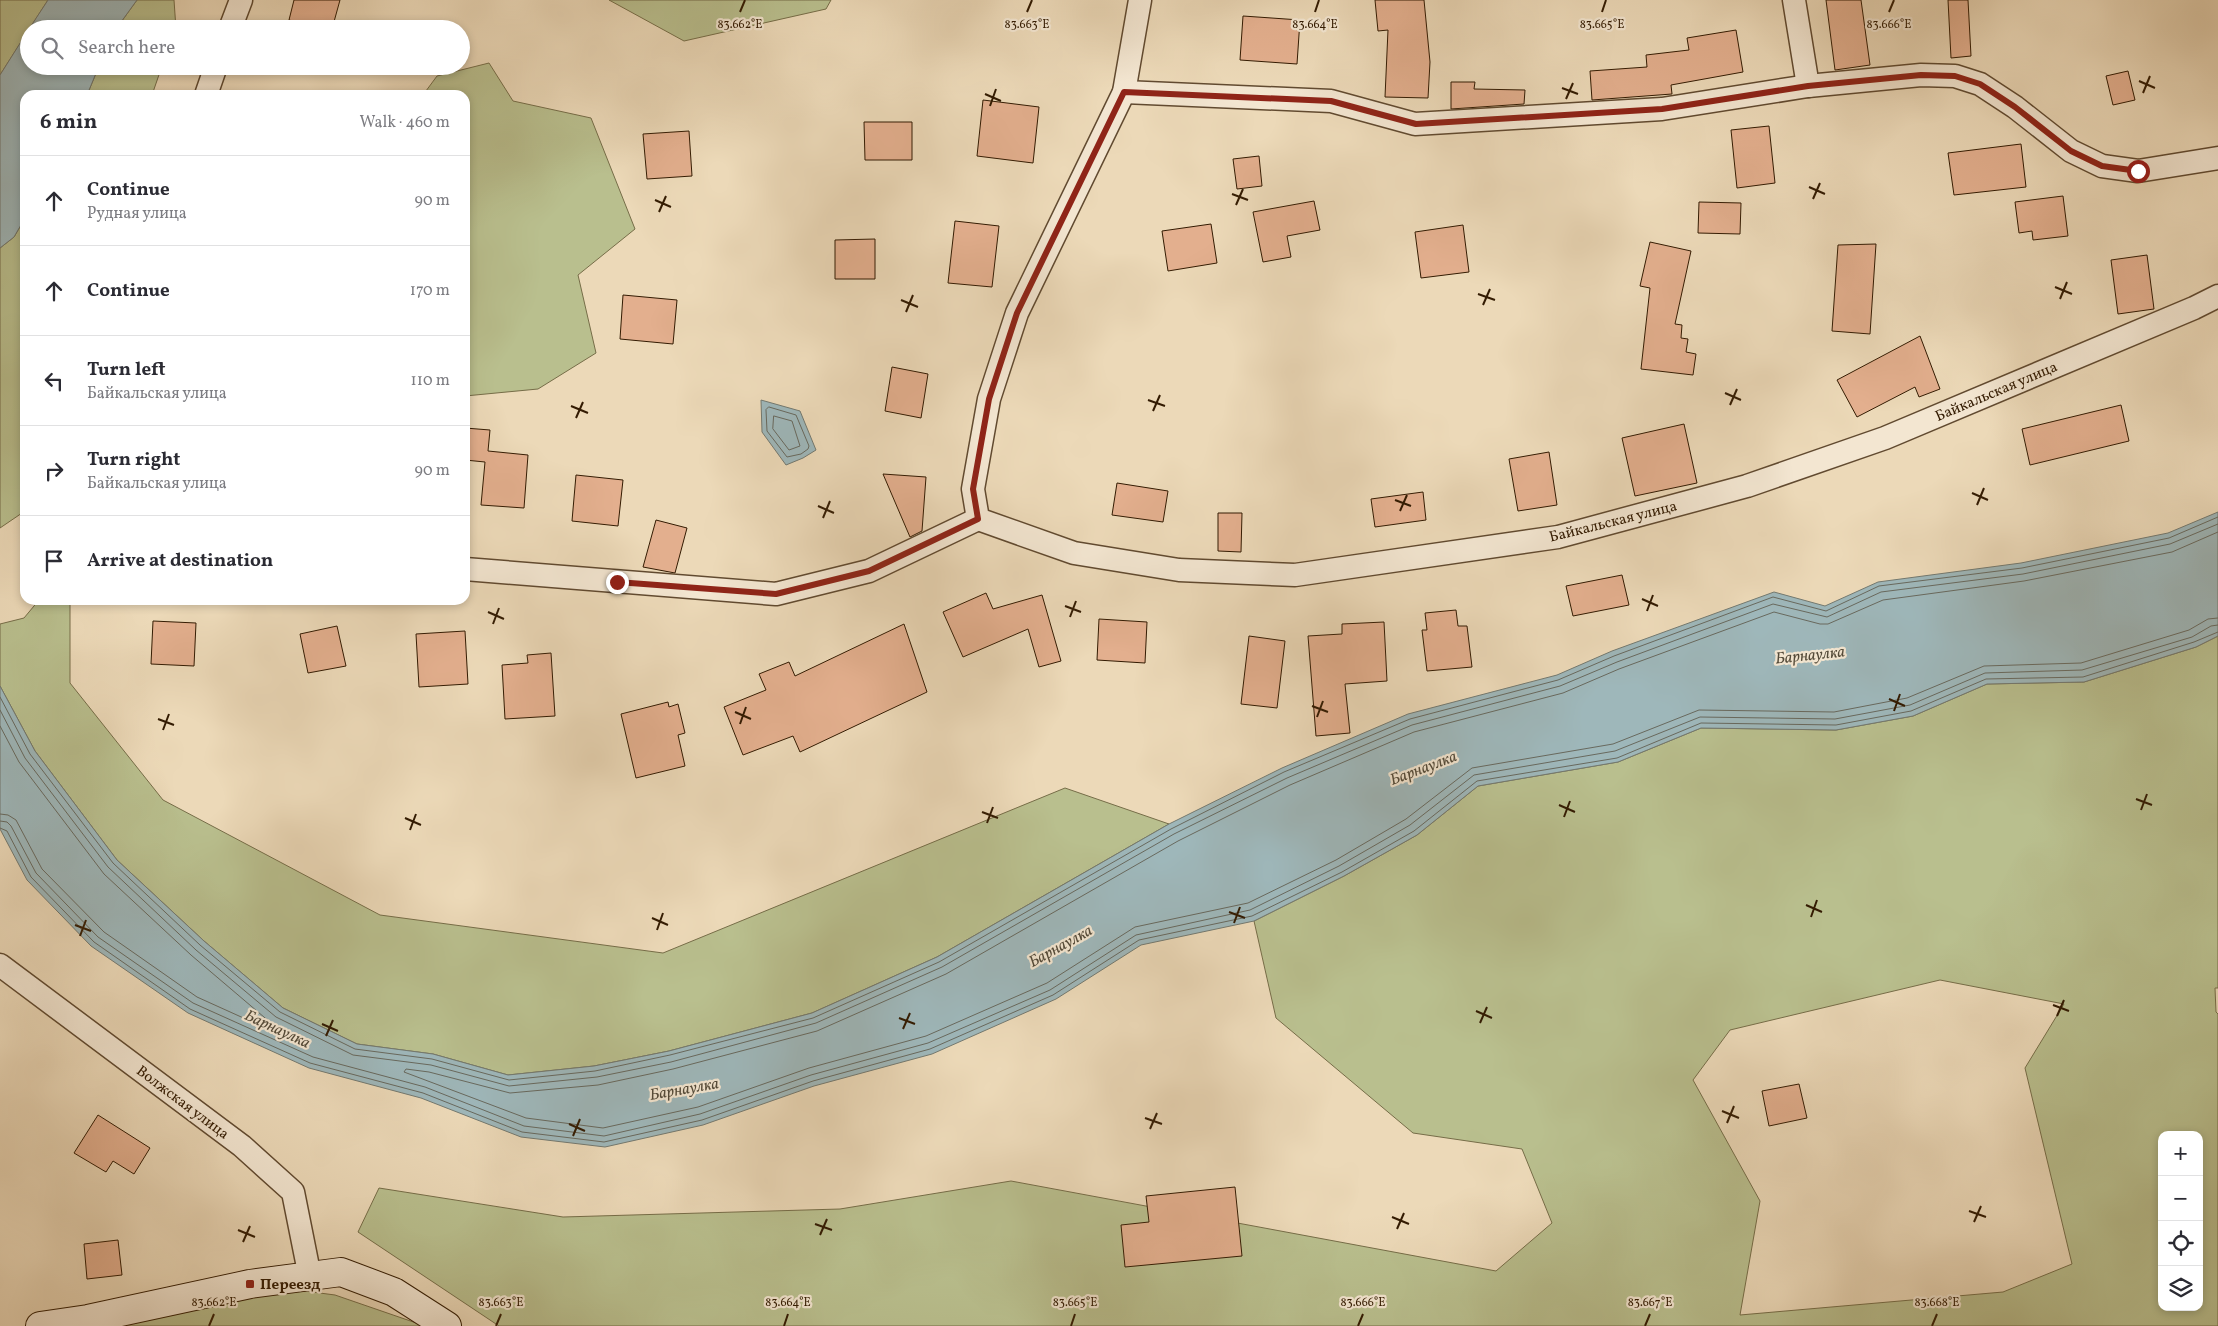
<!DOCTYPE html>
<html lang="en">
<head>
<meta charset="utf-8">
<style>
	body { margin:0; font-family:Vollkorn,serif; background:#f7f7f7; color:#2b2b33 }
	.controls { position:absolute; right:15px; bottom:15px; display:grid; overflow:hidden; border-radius:10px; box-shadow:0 2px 8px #0003 }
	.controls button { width:45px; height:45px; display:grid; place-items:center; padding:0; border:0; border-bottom:1px solid #e1e1e2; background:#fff; color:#2b2b33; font:25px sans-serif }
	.stop { position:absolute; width:15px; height:15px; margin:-11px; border:4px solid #8f2418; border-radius:50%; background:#fff }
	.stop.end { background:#8f2418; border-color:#fff; box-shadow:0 1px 5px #0008 }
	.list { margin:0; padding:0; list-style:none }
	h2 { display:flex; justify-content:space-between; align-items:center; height:65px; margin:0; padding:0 20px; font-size:21px }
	h2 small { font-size:16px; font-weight:400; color:#7c7c81 }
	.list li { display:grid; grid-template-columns:32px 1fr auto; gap:15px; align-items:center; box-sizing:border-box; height:90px; padding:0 20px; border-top:1px solid #e1e1e2 }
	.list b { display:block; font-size:19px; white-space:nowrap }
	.list p { margin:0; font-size:16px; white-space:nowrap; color:#7c7c81 }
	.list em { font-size:16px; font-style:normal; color:#7c7c81 }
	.icon { flex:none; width:28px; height:28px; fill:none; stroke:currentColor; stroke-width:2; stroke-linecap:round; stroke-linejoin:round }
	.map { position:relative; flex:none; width:2218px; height:1326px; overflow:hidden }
	.search { position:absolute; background:#fff; box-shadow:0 2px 8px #0003; left:20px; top:20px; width:450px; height:55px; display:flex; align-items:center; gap:12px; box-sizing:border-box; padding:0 18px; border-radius:28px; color:#7c7c81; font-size:19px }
	.panel { position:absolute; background:#fff; box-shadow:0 2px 8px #0003; left:20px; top:90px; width:450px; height:515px; border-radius:15px }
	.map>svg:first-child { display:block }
	.green { fill:#b9bf8e; stroke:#766d48; fill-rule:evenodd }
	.water { fill:#9eb7ba; stroke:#737970 }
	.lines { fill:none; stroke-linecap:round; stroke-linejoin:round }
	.shore { stroke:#68695e; stroke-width:1 }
	.building { fill:#e3af8e; stroke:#331b02 }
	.minor-casing { stroke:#614a30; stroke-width:25 }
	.secondary-casing { stroke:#331b02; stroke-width:30 }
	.minor { stroke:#f3e6d1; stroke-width:22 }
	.secondary { stroke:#f3e6d1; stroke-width:28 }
	.route { stroke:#8f2418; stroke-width:6 }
	.ticks { fill:none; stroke:#331b02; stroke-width:2 }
	.poi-dot { fill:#8f2418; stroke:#f3e6d1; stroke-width:2 }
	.labels { text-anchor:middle; stroke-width:4.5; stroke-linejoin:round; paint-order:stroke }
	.street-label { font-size:15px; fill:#331b02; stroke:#f3e6d1 }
	.poi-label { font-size:15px; font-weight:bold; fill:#331b02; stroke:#f3e6d1; text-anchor:start }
	.water-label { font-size:16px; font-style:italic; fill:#534a39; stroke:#f3e6d1 }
	.ticks-label { font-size:12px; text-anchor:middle; fill:#331b02; stroke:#f3e6d1; stroke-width:4.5; stroke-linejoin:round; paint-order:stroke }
</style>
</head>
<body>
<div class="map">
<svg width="2218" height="1326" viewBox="0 0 2218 1326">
	<rect width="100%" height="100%" fill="#ecd9b8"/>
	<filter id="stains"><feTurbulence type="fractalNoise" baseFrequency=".004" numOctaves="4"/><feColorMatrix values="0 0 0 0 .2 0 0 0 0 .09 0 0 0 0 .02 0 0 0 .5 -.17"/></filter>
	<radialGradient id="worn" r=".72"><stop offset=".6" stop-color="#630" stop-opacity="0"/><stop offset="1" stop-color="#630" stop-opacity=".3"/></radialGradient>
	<!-- green -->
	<g class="green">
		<path d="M 0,0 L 48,0 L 0,75 Z"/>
		<path d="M 137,0 L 174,0 L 176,29 L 116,29 Z"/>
		<path d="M 609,0 L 831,0 L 826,9 L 684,41 Z"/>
		<path d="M 489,63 L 513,101 L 591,118 L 635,229 L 578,275 L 596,353 L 538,389 L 465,396 L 465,95 L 423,95 L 437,76 Z"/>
		<path d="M 99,66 L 162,66 L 152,95 L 87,95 Z"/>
		<path d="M 25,218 L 25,511 L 0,528 L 0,248 L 14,237 Z"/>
		<path d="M 39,600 L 70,600 L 70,683 L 163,800 L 380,915 L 663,953 L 1065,788 L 1169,824 L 937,957 L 812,1013 L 669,1051 L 594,1066 L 508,1075 L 433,1054 L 357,1044 L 283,1008 L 204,941 L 117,860 L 35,751 L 0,686 L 0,624 L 24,618 Z"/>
		<path d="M 2218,636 L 2218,988 L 2215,988 L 2216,1012 L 2218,1014 L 2218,1326 L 499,1326 L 358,1232 L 379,1188 L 563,1217 L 840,1209 L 1011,1181 L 1496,1271 L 1552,1223 L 1522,1149 L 1413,1133 L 1276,1018 L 1254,921 L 1344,876 L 1417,835 L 1478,786 L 1618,762 L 1701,728 L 1836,730 L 1913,716 L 1987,684 L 2084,682 L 2196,647 ZM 1940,980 L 2064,1004 L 2025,1068 L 2072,1264 L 2003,1292 L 1740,1315 L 1760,1201 L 1693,1080 L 1730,1030 ZM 2162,1135 L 2199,1135 L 2199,1307 L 2162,1307 Z"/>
		<path d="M 274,1287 L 335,1295 L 425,1326 L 83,1326 Z"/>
	</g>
	<!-- water -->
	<g class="water">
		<path d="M 48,0 L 137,0 L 116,29 L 29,29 Z"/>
		<path d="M 29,29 L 29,66 L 99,66 L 87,95 L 25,95 L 25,218 L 14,237 L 0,248 L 0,75 Z"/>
		<path d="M 761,400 L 800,411 L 816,450 L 803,458 L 786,465 L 762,432 Z"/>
		<path d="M 2218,512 L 2218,636 L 2196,647 L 2084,682 L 1987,684 L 1913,716 L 1836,730 L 1701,728 L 1618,762 L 1478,786 L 1417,835 L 1344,876 L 1254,921 L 1141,945 L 1056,999 L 932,1054 L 814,1086 L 703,1125 L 605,1147 L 521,1137 L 421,1098 L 309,1068 L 188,1013 L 91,946 L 27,880 L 0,829 L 0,686 L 35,751 L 117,860 L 204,941 L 283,1008 L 357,1044 L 433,1054 L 508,1075 L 594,1066 L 669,1051 L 812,1013 L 937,957 L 1169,824 L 1282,768 L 1408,714 L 1557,675 L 1612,651 L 1774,592 L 1825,606 L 1878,582 L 2021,563 L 2168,533 Z"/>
	</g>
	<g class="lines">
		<!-- shore -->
		<g class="shore">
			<path d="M 769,407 L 796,415 L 809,446 L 808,449 L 801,454 L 787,457 L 767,431 L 766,410 Z"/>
			<path d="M 774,416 L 792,421 L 800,446 L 789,450 L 773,429 Z"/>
			<path d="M 2218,532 L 2172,552 L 2024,581 L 1883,600 L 1828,624 L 1820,624 L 1774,612 L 1619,669 L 1563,693 L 1414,732 L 1290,785 L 1178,841 L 946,974 L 817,1031 L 673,1069 L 598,1085 L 510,1093 L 429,1072 L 406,1069 L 404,1072 L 526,1118 L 603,1128 L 698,1107 L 809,1068 L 926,1036 L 1047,983 L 1135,927 L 1248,903 L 1336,860 L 1406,819 L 1472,768 L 1613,744 L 1699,710 L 1834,712 L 1907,698 L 1984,666 L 2081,663 L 2189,630 L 2208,619 L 2218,618"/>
			<path d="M 0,697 L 30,754 L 113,863 L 200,945 L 280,1012 L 355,1049 L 432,1059 L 509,1080 L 595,1071 L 670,1055 L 813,1018 L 939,962 L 1171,829 L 1284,772 L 1410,719 L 1558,680 L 1614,656 L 1773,597 L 1826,611 L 1879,586 L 2022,568 L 2169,538 L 2218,517"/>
			<path d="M 0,710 L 25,758 L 108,867 L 196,950 L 276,1017 L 353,1055 L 431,1065 L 509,1086 L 597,1077 L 671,1062 L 816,1023 L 942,967 L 1174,834 L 1287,778 L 1412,725 L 1560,686 L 1617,662 L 1773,604 L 1827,617 L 1881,592 L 2023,574 L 2170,544 L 2218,524"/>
			<path d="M 0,726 L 19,762 L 104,874 L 191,955 L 271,1023 L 303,1039 L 304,1043 L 301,1044 L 197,997 L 104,932 L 42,869 L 16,820 L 8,815 L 0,814"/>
			<path d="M 0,821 L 7,822 L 11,826 L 36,873 L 98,937 L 193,1003 L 313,1057 L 425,1087 L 524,1126 L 604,1136 L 700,1114 L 811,1075 L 928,1043 L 1050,990 L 1136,935 L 1250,910 L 1339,866 L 1410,825 L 1474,775 L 1615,751 L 1700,717 L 1835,719 L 1910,705 L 1985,673 L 2082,670 L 2192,637 L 2211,626 L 2218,625"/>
			<path d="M 0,828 L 7,831 L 31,877 L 94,942 L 190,1009 L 310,1063 L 423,1093 L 522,1132 L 604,1142 L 702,1120 L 813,1081 L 930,1049 L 1053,995 L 1139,940 L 1252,916 L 1342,872 L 1414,831 L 1477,781 L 1617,758 L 1701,723 L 1836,725 L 1911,711 L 1986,679 L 2083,677 L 2194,642 L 2218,632"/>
		</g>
	</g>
	<!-- building -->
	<g class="building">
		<path d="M 294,0 L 340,0 L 332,29 L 322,29 L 289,20 Z"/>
		<path d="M 1375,0 L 1424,0 L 1430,62 L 1428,98 L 1385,97 L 1388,30 L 1378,31 Z"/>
		<path d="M 1826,0 L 1861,0 L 1870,65 L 1835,70 Z"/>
		<path d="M 1948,0 L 1968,0 L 1971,56 L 1951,58 Z"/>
		<path d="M 1243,16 L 1300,20 L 1297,64 L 1240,60 Z"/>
		<path d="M 1736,30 L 1743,72 L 1671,85 L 1672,94 L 1592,100 L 1590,71 L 1647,67 L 1646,55 L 1689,50 L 1687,38 Z"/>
		<path d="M 2128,71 L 2135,100 L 2113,105 L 2106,76 Z"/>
		<path d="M 1451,82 L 1475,82 L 1474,89 L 1525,90 L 1524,104 L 1451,109 Z"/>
		<path d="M 983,100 L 1039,107 L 1033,163 L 977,156 Z"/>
		<path d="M 864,122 L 912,122 L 912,160 L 865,160 Z"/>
		<path d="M 1769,126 L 1775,183 L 1737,188 L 1731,130 Z"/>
		<path d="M 689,131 L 692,176 L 647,179 L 643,134 Z"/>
		<path d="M 2021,144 L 2026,187 L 1954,195 L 1948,153 Z"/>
		<path d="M 1259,156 L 1262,186 L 1237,189 L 1233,159 Z"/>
		<path d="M 2063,196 L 2068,236 L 2033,240 L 2032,231 L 2019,233 L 2015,202 Z"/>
		<path d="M 1314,201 L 1320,230 L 1287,236 L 1291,257 L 1263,262 L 1253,212 Z"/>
		<path d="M 1699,202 L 1741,203 L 1740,234 L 1698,233 Z"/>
		<path d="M 955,221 L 999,226 L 992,287 L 948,283 Z"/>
		<path d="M 1211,224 L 1217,263 L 1168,271 L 1162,231 Z"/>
		<path d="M 1463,225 L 1469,272 L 1421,278 L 1415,232 Z"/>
		<path d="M 875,239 L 875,279 L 835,279 L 835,240 Z"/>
		<path d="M 1650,242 L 1691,251 L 1675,324 L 1682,325 L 1681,338 L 1688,339 L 1686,352 L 1696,354 L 1693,375 L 1641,369 L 1650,288 L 1640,286 Z"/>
		<path d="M 1876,244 L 1870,334 L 1832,331 L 1838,245 Z"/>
		<path d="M 2147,255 L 2154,309 L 2118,314 L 2111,260 Z"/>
		<path d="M 623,295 L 677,300 L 673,344 L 620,339 Z"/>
		<path d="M 1920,336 L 1940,389 L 1919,397 L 1915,387 L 1857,417 L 1837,380 Z"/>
		<path d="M 892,367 L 928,374 L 921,418 L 885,411 Z"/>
		<path d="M 2121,405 L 2129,441 L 2030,465 L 2022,429 Z"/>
		<path d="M 1684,424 L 1697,483 L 1635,496 L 1622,438 Z"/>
		<path d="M 465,428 L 490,430 L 488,451 L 528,455 L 524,508 L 481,505 L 485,462 L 465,460 Z"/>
		<path d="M 1549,452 L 1557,505 L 1518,511 L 1509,459 Z"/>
		<path d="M 883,474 L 926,477 L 922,531 L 910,537 Z"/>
		<path d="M 576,475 L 623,480 L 618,526 L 572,521 Z"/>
		<path d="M 1117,483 L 1168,491 L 1163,522 L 1112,515 Z"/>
		<path d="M 1423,492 L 1426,520 L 1375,527 L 1371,499 Z"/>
		<path d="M 1218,513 L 1242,513 L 1241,552 L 1218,551 Z"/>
		<path d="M 656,520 L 687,528 L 675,573 L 643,567 Z"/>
		<path d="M 1622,575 L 1629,605 L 1573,616 L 1566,586 Z"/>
		<path d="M 986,593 L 993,609 L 1042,595 L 1061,661 L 1039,667 L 1028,629 L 963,657 L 943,612 Z"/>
		<path d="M 1456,610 L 1458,626 L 1467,626 L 1472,667 L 1427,671 L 1422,630 L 1427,630 L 1425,613 Z"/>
		<path d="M 1099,619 L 1147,622 L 1145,663 L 1097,660 Z"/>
		<path d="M 153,621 L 196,623 L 194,666 L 151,664 Z"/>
		<path d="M 1384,622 L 1387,681 L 1345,684 L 1350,733 L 1316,736 L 1308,636 L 1342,634 L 1342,624 Z"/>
		<path d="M 904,624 L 927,692 L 800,752 L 793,736 L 743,755 L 724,707 L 766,690 L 759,674 L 789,662 L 795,676 Z"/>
		<path d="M 337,626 L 346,666 L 308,673 L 300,634 Z"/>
		<path d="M 465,631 L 468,684 L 419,687 L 416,634 Z"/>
		<path d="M 1249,636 L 1285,641 L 1277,708 L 1241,704 Z"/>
		<path d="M 551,653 L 555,716 L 505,719 L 502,665 L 528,663 L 527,655 Z"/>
		<path d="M 668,702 L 669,707 L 678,704 L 685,733 L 678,735 L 685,766 L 636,778 L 621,714 Z"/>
		<path d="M 1799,1084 L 1807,1118 L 1769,1126 L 1762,1091 Z"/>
		<path d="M 98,1115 L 150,1148 L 134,1174 L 113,1161 L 106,1172 L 74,1153 Z"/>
		<path d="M 1235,1187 L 1242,1256 L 1125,1267 L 1121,1225 L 1149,1222 L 1146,1196 Z"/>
		<path d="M 118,1240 L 122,1275 L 87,1279 L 84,1244 Z"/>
	</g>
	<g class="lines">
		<defs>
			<g id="minor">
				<path d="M 1140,0 L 1124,92 L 1017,313 L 989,399 L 973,489 L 978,519 L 1074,553 L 1179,570 L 1295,575 L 1558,537 L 1747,486 L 1885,438 L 2194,308 L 2218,296"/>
				<path d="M 1794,0 L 1808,86"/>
				<path d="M 230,29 L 241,0"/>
				<path d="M 1124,92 L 1331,101 L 1415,124 L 1662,109 L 1808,86 L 1921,75 L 1955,76 L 1980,84 L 2015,107 L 2071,151 L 2102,166 L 2138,171 L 2218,158"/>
				<path d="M 206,95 L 216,66"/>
				<path d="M 465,569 L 776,594 L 869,571 L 978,519"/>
				<path d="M 0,965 L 242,1146 L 293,1192 L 310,1277"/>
			</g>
			<path id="secondary" d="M 40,1326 L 88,1319 L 250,1284 L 341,1272 L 394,1292 L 447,1326"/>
		</defs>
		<!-- minor casing -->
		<use href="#minor" class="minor-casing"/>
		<!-- secondary casing -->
		<use href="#secondary" class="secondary-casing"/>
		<!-- minor -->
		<use href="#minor" class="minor"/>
		<!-- secondary -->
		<use href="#secondary" class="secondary"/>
	</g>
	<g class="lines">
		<!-- route -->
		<path class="route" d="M 617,582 L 776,594 L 869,571 L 978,519 L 973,489 L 989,399 L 1017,313 L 1124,92 L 1331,101 L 1416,124 L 1662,109 L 1808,86 L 1921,75 L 1955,76 L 1980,84 L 2015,107 L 2071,151 L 2102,166 L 2138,171"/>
	</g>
	<!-- ticks -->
	<path class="ticks" d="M 740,12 L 745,0M 1027,12 L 1032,0M 1315,12 L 1319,0M 1602,12 L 1606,0M 1889,12 L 1894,0M 2139,81 L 2155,88M 1562,88 L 1578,94M 2143,93 L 2150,76M 985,94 L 1001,101M 1566,99 L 1573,83M 990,106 L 996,89M 1809,187 L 1825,194M 1232,194 L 1248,200M 1813,199 L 1820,183M 655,200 L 671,207M 1236,205 L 1243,189M 659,212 L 666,196M 2055,287 L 2072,294M 1478,294 L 1495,300M 2060,299 L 2067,282M 901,300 L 918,307M 1483,305 L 1490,289M 906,312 L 913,295M 1725,393 L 1741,400M 1148,400 L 1165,406M 1730,405 L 1737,389M 571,406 L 588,413M 1153,411 L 1160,395M 576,418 L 583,402M 1972,493 L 1988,500M 1395,500 L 1411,506M 1977,505 L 1984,488M 818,506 L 834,513M 1400,511 L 1407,495M 823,518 L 830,501M 1642,599 L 1658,606M 1065,606 L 1081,612M 1647,611 L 1653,595M 488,612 L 504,619M 1070,617 L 1076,601M 493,624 L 499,608M 1889,699 L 1905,706M 1312,706 L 1328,712M 1894,711 L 1900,694M 735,712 L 751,719M 1317,717 L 1323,701M 158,719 L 174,725M 740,724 L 746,707M 163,730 L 169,714M 2136,799 L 2152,805M 1559,805 L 1575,812M 2141,810 L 2147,794M 982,812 L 998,818M 1564,817 L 1570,801M 405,818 L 421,825M 987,823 L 993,807M 410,830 L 416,814M 1806,905 L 1822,912M 1229,912 L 1245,918M 1811,917 L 1817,900M 652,918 L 668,925M 1234,923 L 1240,907M 75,925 L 91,931M 657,930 L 663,913M 80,936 L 86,920M 2053,1005 L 2069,1011M 1476,1011 L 1492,1018M 2057,1016 L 2064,1000M 899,1018 L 915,1024M 1480,1023 L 1487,1007M 322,1024 L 338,1031M 903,1029 L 910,1013M 326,1036 L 333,1020M 1722,1111 L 1739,1118M 1145,1118 L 1162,1124M 1727,1123 L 1734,1106M 569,1124 L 585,1131M 1150,1129 L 1157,1113M 573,1136 L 580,1119M 1969,1211 L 1986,1217M 1392,1217 L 1409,1224M 1974,1222 L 1981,1206M 815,1224 L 832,1230M 1397,1229 L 1404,1213M 238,1230 L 255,1237M 820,1235 L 827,1219M 243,1242 L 250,1226M 209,1326 L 214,1314M 496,1326 L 501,1314M 784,1326 L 788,1314M 1071,1326 L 1075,1314M 1358,1326 L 1363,1314M 1645,1326 L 1650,1314M 1932,1326 L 1937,1314"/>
	<!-- markers -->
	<rect class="poi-dot" x="245" y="1279" width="10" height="10" rx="2.5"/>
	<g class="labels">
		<!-- street labels -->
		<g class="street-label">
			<text transform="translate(1996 391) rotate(-23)" y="5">Байкальская улица</text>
			<text transform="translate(1613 521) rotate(-14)" y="5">Байкальская улица</text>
			<text transform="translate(183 1102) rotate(37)" y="5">Волжская улица</text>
		</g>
		<!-- poi labels -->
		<g class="poi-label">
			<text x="260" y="1289">Переезд</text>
		</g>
		<!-- water labels -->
		<g class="water-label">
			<text transform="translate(1810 654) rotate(-6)" y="6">Барнаулка</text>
			<text transform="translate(1423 767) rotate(-21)" y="6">Барнаулка</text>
			<text transform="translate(1060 945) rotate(-29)" y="6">Барнаулка</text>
			<text transform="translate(278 1028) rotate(25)" y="6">Барнаулка</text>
			<text transform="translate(684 1088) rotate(-10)" y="6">Барнаулка</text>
		</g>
	</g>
	<g class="ticks-label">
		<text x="740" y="28">83.662°E</text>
		<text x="1027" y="28">83.663°E</text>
		<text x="1315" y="28">83.664°E</text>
		<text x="1602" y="28">83.665°E</text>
		<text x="1889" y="28">83.666°E</text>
		<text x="214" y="1306">83.662°E</text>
		<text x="501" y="1306">83.663°E</text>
		<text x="788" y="1306">83.664°E</text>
		<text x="1075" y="1306">83.665°E</text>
		<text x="1363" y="1306">83.666°E</text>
		<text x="1650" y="1306">83.667°E</text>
		<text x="1937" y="1306">83.668°E</text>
	</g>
	<rect width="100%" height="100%" filter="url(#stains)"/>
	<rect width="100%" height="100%" fill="url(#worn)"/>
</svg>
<div class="controls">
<button>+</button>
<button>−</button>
<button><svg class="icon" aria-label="locate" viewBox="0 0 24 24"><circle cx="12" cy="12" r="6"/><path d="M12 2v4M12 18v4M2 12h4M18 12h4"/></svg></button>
<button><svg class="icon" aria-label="layers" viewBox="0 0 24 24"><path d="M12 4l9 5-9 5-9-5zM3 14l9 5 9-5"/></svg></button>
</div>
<div class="stop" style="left:2138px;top:171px"></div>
<div class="stop end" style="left:617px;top:582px"></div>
<div class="search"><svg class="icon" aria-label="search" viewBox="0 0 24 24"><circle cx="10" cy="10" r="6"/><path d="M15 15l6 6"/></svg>Search here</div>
<section class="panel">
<h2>6 min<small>Walk · 460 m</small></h2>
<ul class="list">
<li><svg class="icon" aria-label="ahead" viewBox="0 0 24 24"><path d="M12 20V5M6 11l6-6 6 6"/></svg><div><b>Continue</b><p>Рудная улица</p></div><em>90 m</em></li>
<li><svg class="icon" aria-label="ahead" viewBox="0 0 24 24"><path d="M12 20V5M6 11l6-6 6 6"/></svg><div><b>Continue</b></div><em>170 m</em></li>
<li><svg class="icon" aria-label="left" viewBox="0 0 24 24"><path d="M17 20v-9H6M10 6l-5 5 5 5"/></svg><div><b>Turn left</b><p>Байкальская улица</p></div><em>110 m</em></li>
<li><svg class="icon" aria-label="right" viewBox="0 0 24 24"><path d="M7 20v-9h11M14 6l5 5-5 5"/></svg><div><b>Turn right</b><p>Байкальская улица</p></div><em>90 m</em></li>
<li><svg class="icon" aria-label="arrive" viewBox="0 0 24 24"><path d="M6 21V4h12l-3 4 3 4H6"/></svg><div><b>Arrive at destination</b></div></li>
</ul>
</section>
</div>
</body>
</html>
